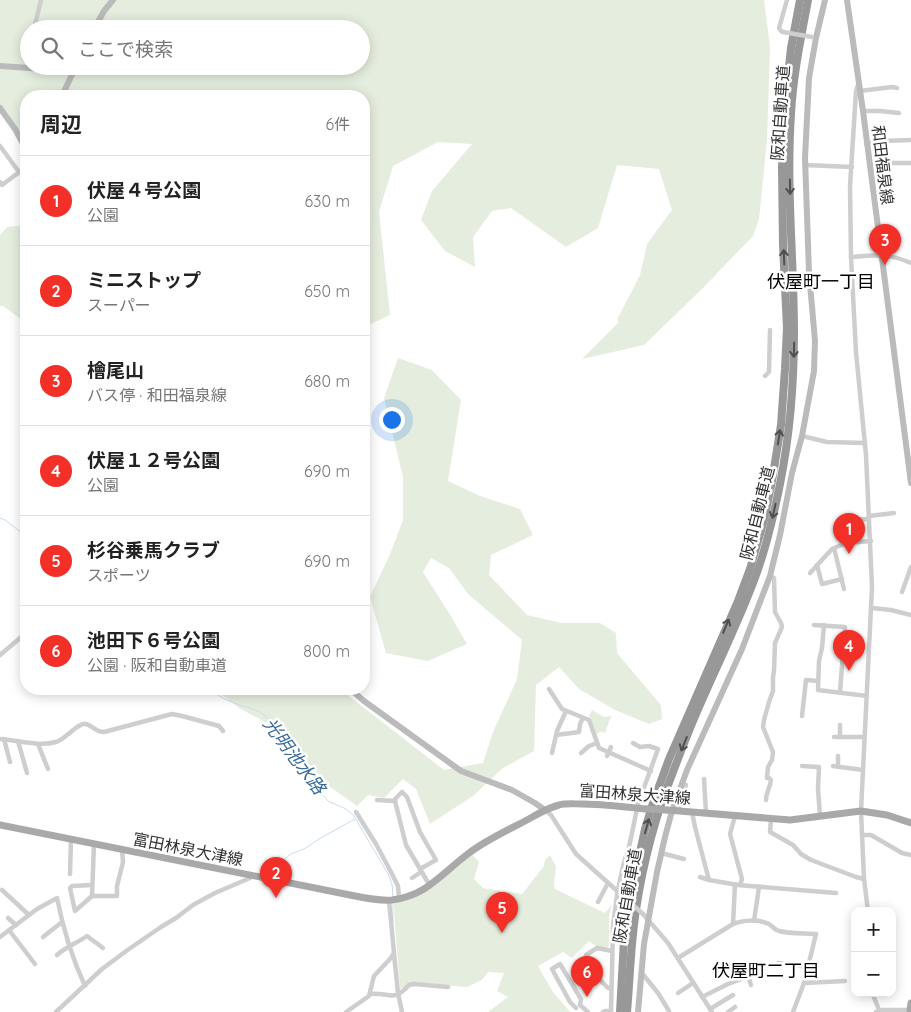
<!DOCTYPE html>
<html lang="ja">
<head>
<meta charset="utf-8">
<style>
	body { margin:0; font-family:Quicksand,"Noto Sans JP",sans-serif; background:#f2f2f2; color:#222 }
	.controls { position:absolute; right:15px; bottom:15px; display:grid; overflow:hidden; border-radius:10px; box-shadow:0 2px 12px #0003 }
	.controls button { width:45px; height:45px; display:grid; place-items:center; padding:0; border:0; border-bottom:1px solid #e0e0e0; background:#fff; color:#222; font:25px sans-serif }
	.you { position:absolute; left:391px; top:419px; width:18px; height:18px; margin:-12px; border:4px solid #fff; border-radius:50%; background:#1a73e8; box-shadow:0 0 0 8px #1a73e833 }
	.badge { display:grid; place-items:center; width:32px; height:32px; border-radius:50%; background:#f23028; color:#fff; font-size:16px; font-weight:700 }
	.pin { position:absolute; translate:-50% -41px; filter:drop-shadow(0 1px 2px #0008) }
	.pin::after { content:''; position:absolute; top:26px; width:18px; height:15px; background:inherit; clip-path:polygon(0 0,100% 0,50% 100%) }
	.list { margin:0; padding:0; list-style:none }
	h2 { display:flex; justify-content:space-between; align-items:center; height:65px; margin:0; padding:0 20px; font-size:21px }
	h2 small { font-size:16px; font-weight:400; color:#767676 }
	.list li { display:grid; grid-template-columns:32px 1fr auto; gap:15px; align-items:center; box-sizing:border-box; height:90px; padding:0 20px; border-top:1px solid #e0e0e0 }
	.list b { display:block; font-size:19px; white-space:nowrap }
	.list p { margin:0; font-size:16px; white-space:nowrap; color:#767676 }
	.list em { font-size:16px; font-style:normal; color:#767676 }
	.icon { flex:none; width:28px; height:28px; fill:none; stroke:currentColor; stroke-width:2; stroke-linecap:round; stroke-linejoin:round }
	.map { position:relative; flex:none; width:911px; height:1012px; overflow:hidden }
	.search { position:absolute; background:#fff; box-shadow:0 2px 12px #0003; left:20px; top:20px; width:350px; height:55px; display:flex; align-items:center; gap:12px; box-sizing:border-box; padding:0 18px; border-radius:28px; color:#767676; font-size:19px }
	.panel { position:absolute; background:#fff; box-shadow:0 2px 12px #0003; left:20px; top:90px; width:350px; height:605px; border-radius:20px }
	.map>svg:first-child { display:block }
	.green { fill:#e5eede; fill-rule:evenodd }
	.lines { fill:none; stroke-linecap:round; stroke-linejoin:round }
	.stream { stroke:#c9dcef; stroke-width:1 }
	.street { stroke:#cecece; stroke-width:4.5 }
	.secondary { stroke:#bbb; stroke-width:6 }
	.primary { stroke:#a9a9a9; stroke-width:7 }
	.highway { stroke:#989898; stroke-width:8 }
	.street-bridge { stroke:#cecece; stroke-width:4.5 }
	.primary-bridge { stroke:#a9a9a9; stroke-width:7 }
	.oneway { stroke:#505050 }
	.labels { text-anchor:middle; stroke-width:5; stroke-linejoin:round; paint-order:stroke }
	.street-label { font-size:16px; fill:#313131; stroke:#fff }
	.neighbourhood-label { font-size:18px; fill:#000; stroke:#fff }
	.water-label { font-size:18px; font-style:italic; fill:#37699a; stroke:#fff }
</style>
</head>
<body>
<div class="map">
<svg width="911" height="1012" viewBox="0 0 911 1012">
	<rect width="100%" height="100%" fill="#fff"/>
	<!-- green -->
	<g class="green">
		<path d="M 0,0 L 764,0 L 770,47 L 767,141 L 759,219 L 753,236 L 703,288 L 644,345 L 582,359 L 618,323 L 618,318 L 640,275 L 647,244 L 672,210 L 659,169 L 617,165 L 598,228 L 566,247 L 511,208 L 492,211 L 473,237 L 475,267 L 445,251 L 421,220 L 432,191 L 472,144 L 438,142 L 393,166 L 379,212 L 390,315 L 364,327 L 364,96 L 26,96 L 26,147 L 0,105 ZM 29,29 L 361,29 L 361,66 L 29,66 Z"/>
		<path d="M 26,225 L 26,323 L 3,306 L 0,306 L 0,235 L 7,227 Z"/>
		<path d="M 398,358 L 432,370 L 461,400 L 448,481 L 480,496 L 520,509 L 533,535 L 491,555 L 489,575 L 527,615 L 562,623 L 600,623 L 616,633 L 617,653 L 661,705 L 662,719 L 649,724 L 615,710 L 579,689 L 559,667 L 536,685 L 534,751 L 503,768 L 473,796 L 430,824 L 416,789 L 403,779 L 384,798 L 368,795 L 357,806 L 305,769 L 289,735 L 239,708 L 215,689 L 340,689 L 444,770 L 483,763 L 493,732 L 517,679 L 522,640 L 468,594 L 449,568 L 431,558 L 423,572 L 449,613 L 467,644 L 428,661 L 386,653 L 370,597 L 390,554 L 403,520 L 403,477 L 384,398 Z"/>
		<path d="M 592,710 L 604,717 L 612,716 L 610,719 L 605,733 L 600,731 L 599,733 L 596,734 L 589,716 Z"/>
		<path d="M 472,854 L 479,862 L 474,879 L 483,888 L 522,894 L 544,866 L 545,860 L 550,855 L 556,866 L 554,885 L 555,889 L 605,913 L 612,904 L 609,916 L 609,946 L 606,949 L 596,946 L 589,941 L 572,958 L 563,952 L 538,966 L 553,992 L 570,1012 L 488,1012 L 508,997 L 497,991 L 504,973 L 488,972 L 482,980 L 467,987 L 415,983 L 400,989 L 395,925 L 394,903 L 404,900 Z"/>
	</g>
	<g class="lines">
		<!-- stream -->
		<g class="stream">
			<path d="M 0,518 L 5,520 L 26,536"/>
			<path d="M 209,689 C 216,694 225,700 234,703 C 245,707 257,709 267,717 L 299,766 L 328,801 L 346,809 L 354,816 L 388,874 L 392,884 L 393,897"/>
			<path d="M 265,874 L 291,854 L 304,849 L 319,839 L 355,819"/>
			<path d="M 393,904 L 393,922"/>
		</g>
		<!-- street -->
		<g class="street">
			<path d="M 34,29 L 41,0"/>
			<path d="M 783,32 L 781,31 L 779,28 L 787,0"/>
			<path d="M 858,85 L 856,91 L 850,186 L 851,257 L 856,352 L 866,455 L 872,587 L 861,811 L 864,879 L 868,911"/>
			<path d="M 860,91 L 892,87 L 897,88"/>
			<path d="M 863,111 L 880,111 L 899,113"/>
			<path d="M 866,144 L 880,141 L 911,140"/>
			<path d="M 0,146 L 19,172"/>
			<path d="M 869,163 L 911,163"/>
			<path d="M 805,165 L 852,167"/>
			<path d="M 0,182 L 2,185 L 26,167"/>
			<path d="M 851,257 C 874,255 889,253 911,263"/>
			<path d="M 765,376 L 769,372 L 770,330"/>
			<path d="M 802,436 L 827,442 L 865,443"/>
			<path d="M 869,516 L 894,513"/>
			<path d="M 850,520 L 869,519"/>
			<path d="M 838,521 L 838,524 L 841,528 L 842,545"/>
			<path d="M 834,548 L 844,589"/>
			<path d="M 817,565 L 822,584 L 842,579"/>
			<path d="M 810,573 L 832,549 L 846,543 L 871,541"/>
			<path d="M 902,592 L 911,567"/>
			<path d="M 872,608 L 891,610 L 911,615"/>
			<path d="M 814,625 L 845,627 L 840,692"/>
			<path d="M 824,625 L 822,648 L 819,661 L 818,690 L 867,696"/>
			<path d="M 0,655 L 26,633"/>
			<path d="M 549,689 L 562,709 L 589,720 L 599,748 L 651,771"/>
			<path d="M 802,716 L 806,680 L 818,681"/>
			<path d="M 556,735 L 579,732 L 580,724 L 583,718"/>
			<path d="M 834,737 L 864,737"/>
			<path d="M 840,737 L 840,725"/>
			<path d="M 0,739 C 18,740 38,747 56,742 C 65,740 78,722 86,724 C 93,726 96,732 104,732 L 172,714 L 182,716 L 219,726 L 223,731"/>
			<path d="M 4,739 L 10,762"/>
			<path d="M 18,741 L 27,773"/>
			<path d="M 38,744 L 48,769"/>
			<path d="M 552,753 L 557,731 L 566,711"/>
			<path d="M 581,753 L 589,746 L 597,743"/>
			<path d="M 607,756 L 611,747"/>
			<path d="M 802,766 L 819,767 L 818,789 L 820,816"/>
			<path d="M 833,766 L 863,770"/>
			<path d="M 838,767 L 838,756"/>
			<path d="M 704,779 L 706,813"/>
			<path d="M 377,800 L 395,801 L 395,799 L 402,792 L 407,797 L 420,832 L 436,860 L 420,869"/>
			<path d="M 766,800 C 766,792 770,788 771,780 L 769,778 L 767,778 L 768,767 L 772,760 L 773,752 L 763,727 L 764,720 L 769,702 L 773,691 L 773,677 L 774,671 L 775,643 L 782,627 L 781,623 L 775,612 L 774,578 L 770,576"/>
			<path d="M 395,801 L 406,845 L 430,886"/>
			<path d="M 545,810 L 551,815 L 576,854 L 625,898"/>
			<path d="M 679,811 L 679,807 L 686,785"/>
			<path d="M 356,812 L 376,844 L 391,872 L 398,886 L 399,898"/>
			<path d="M 692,812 L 695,827 L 709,880"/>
			<path d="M 735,816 L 730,834 L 742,879 L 740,885"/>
			<path d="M 771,819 L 770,832 L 793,845 L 801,854 L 811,860 L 856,877 L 864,879"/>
			<path d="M 862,835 L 871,835 L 902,853 L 911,855"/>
			<path d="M 661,853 L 684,859"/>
			<path d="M 70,874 L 71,839"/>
			<path d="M 700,877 L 709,880 L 738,885 L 836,893"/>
			<path d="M 412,878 L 421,872"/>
			<path d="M 92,885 L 72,886 L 70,888 L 75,911 L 92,896 L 117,896 L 117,886 L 123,862 L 122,849"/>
			<path d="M 2,890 L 29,915"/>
			<path d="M 92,896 L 94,844"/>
			<path d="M 598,902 L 608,883"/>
			<path d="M 643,914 L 668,943 L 712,1012"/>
			<path d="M 8,918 L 16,925"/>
			<path d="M 754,921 L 759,887"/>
			<path d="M 733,924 L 735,884"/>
			<path d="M 9,930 L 35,964"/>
			<path d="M 0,937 L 37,909 L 57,898 C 63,928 72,958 85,986"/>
			<path d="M 43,937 L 62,922"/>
			<path d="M 394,954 L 398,993 L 402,1012"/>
			<path d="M 57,955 C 66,947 77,943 87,936 L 103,948"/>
			<path d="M 678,958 L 733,924 C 743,920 759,919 769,924 C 772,926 775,930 779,931 C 790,934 804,933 816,934 L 804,983 L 793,1012"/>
			<path d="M 778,963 L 808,967"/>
			<path d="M 641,972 L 658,993 L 669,1011"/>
			<path d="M 748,976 L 751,985"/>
			<path d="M 804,983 L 845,981"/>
			<path d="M 611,988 L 608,988 L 601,981 L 586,955 L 597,948 L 612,951"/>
			<path d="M 678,993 L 693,983"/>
			<path d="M 872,993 L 880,1012"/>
			<path d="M 370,994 C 390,992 393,1003 409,985 L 414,984 L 448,987"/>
			<path d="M 702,997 L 728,984 L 758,973"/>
			<path d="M 576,1008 L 570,1002 L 552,969 L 560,964 L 581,999 L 580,1005 L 588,1012"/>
			<path d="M 710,1009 L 733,995"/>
			<path d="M 56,1012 L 102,969 L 129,949 L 161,927 L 176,918 L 193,905 L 215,893 L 250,878 L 252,876"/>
			<path d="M 346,1012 L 369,996 L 374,976 L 390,959 L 394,953 L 389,900"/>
			<path d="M 603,1012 L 605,1011 L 611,1011"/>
			<path d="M 611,1012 L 613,927 L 617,895 L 623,866 L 629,847 L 638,804 L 658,749 L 649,746 L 640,747 L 633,743"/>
			<path d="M 728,1012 L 735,1007"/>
			<path d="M 876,1012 L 883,1010 L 910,1010"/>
		</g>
		<!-- secondary -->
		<g class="secondary">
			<path d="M 847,0 L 863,111 L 911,483"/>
			<path d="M 94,29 L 104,11 L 113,0"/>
			<path d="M 0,66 L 74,71"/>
			<path d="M 62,96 L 76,66"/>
			<path d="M 0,108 L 15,129 L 26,149"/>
			<path d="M 350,689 L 364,701 L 461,771 L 512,790 L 535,803 L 545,810"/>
			<path d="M 638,1012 L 644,944 L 657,872 L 665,837 L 672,811 L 687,770 L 742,649 L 770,576 L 780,535 L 792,473 L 802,436 L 814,371 L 815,341 L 809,272 L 805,158 L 809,78 L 816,38 L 825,0"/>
		</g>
		<!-- primary -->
		<g class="primary">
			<path d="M 667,810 L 790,820 L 861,811 L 887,815 L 911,823"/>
			<path d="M 0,825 L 350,895 C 364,898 378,901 392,900 C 428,895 442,873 469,853 C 486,840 506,831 525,821 C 536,815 547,808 559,805 C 566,803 574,804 582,804 C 603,804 624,807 646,809"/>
			<path d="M 911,1003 L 910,1010 L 911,1010"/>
		</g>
		<!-- highway -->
		<g class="highway">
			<path d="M 620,1012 L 624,940 L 630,898 L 645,829 L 654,800 L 669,759 L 738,601 L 750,569 L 764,520 L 772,481 L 781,425 L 785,369 L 787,328 L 783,245 L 782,168 L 784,114 L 791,48 L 800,0"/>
			<path d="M 627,1012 C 629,989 630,967 632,944 C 636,896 647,847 662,801 C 673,772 684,742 696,714 C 716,667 739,622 756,575 C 767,545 774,514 780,484 C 790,434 794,383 794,333 C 794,260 786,187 791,114 C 793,75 801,38 808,0"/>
		</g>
		<!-- street-bridge -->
		<g class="street-bridge">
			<path d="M 783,32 L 812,37"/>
			<path d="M 625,898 L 643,914"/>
		</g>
		<!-- primary-bridge -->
		<path class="primary-bridge" d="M 646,809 L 667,810"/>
	</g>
	<!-- one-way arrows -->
	<defs><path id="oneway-shaft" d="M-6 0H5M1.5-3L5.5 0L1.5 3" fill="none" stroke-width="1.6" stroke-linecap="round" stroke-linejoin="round" transform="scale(1.25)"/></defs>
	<g class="oneway">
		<use href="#oneway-shaft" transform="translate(790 187) rotate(89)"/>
		<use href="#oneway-shaft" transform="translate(784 257) rotate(-92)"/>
		<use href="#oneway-shaft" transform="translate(794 350) rotate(91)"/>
		<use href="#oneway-shaft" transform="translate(779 437) rotate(-81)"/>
		<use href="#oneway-shaft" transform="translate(774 511) rotate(102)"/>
		<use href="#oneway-shaft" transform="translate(726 626) rotate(-67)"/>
		<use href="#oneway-shaft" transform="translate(684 744) rotate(112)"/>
		<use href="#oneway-shaft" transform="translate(647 826) rotate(-74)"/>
	</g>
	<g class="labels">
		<!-- street labels -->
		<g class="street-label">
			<text transform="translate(780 113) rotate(-86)" y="6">阪和自動車道</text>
			<text transform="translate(883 165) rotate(83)" y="6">和田福泉線</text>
			<text transform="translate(757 513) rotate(-76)" y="6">阪和自動車道</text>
			<text transform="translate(635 794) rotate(4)" y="6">富田林泉大津線</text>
			<text transform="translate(188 849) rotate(11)" y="6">富田林泉大津線</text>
			<text transform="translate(627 896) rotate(-80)" y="6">阪和自動車道</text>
		</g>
		<!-- neighbourhood labels -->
		<g class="neighbourhood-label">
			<text x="821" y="288">伏屋町一丁目</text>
			<text x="766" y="977">伏屋町二丁目</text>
		</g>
		<!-- water labels -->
		<g class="water-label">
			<text transform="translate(294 756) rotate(53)" y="6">光明池水路</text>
		</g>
	</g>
</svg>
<div class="controls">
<button>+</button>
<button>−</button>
</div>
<div class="you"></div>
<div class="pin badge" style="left:849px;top:554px">1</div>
<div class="pin badge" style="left:276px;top:898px">2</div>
<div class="pin badge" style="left:885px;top:265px">3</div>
<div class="pin badge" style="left:849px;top:671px">4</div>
<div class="pin badge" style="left:502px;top:933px">5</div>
<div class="pin badge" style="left:587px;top:997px">6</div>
<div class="search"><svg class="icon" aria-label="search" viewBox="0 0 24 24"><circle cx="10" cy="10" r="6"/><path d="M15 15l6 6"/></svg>ここで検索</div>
<section class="panel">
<h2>周辺<small>6件</small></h2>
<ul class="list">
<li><span class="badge">1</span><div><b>伏屋４号公園</b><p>公園</p></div><em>630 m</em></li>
<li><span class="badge">2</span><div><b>ミニストップ</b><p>スーパー</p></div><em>650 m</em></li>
<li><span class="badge">3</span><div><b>檜尾山</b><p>バス停 · 和田福泉線</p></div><em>680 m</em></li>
<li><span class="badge">4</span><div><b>伏屋１２号公園</b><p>公園</p></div><em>690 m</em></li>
<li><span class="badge">5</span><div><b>杉谷乗馬クラブ</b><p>スポーツ</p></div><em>690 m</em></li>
<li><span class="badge">6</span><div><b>池田下６号公園</b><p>公園 · 阪和自動車道</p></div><em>800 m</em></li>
</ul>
</section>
</div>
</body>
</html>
